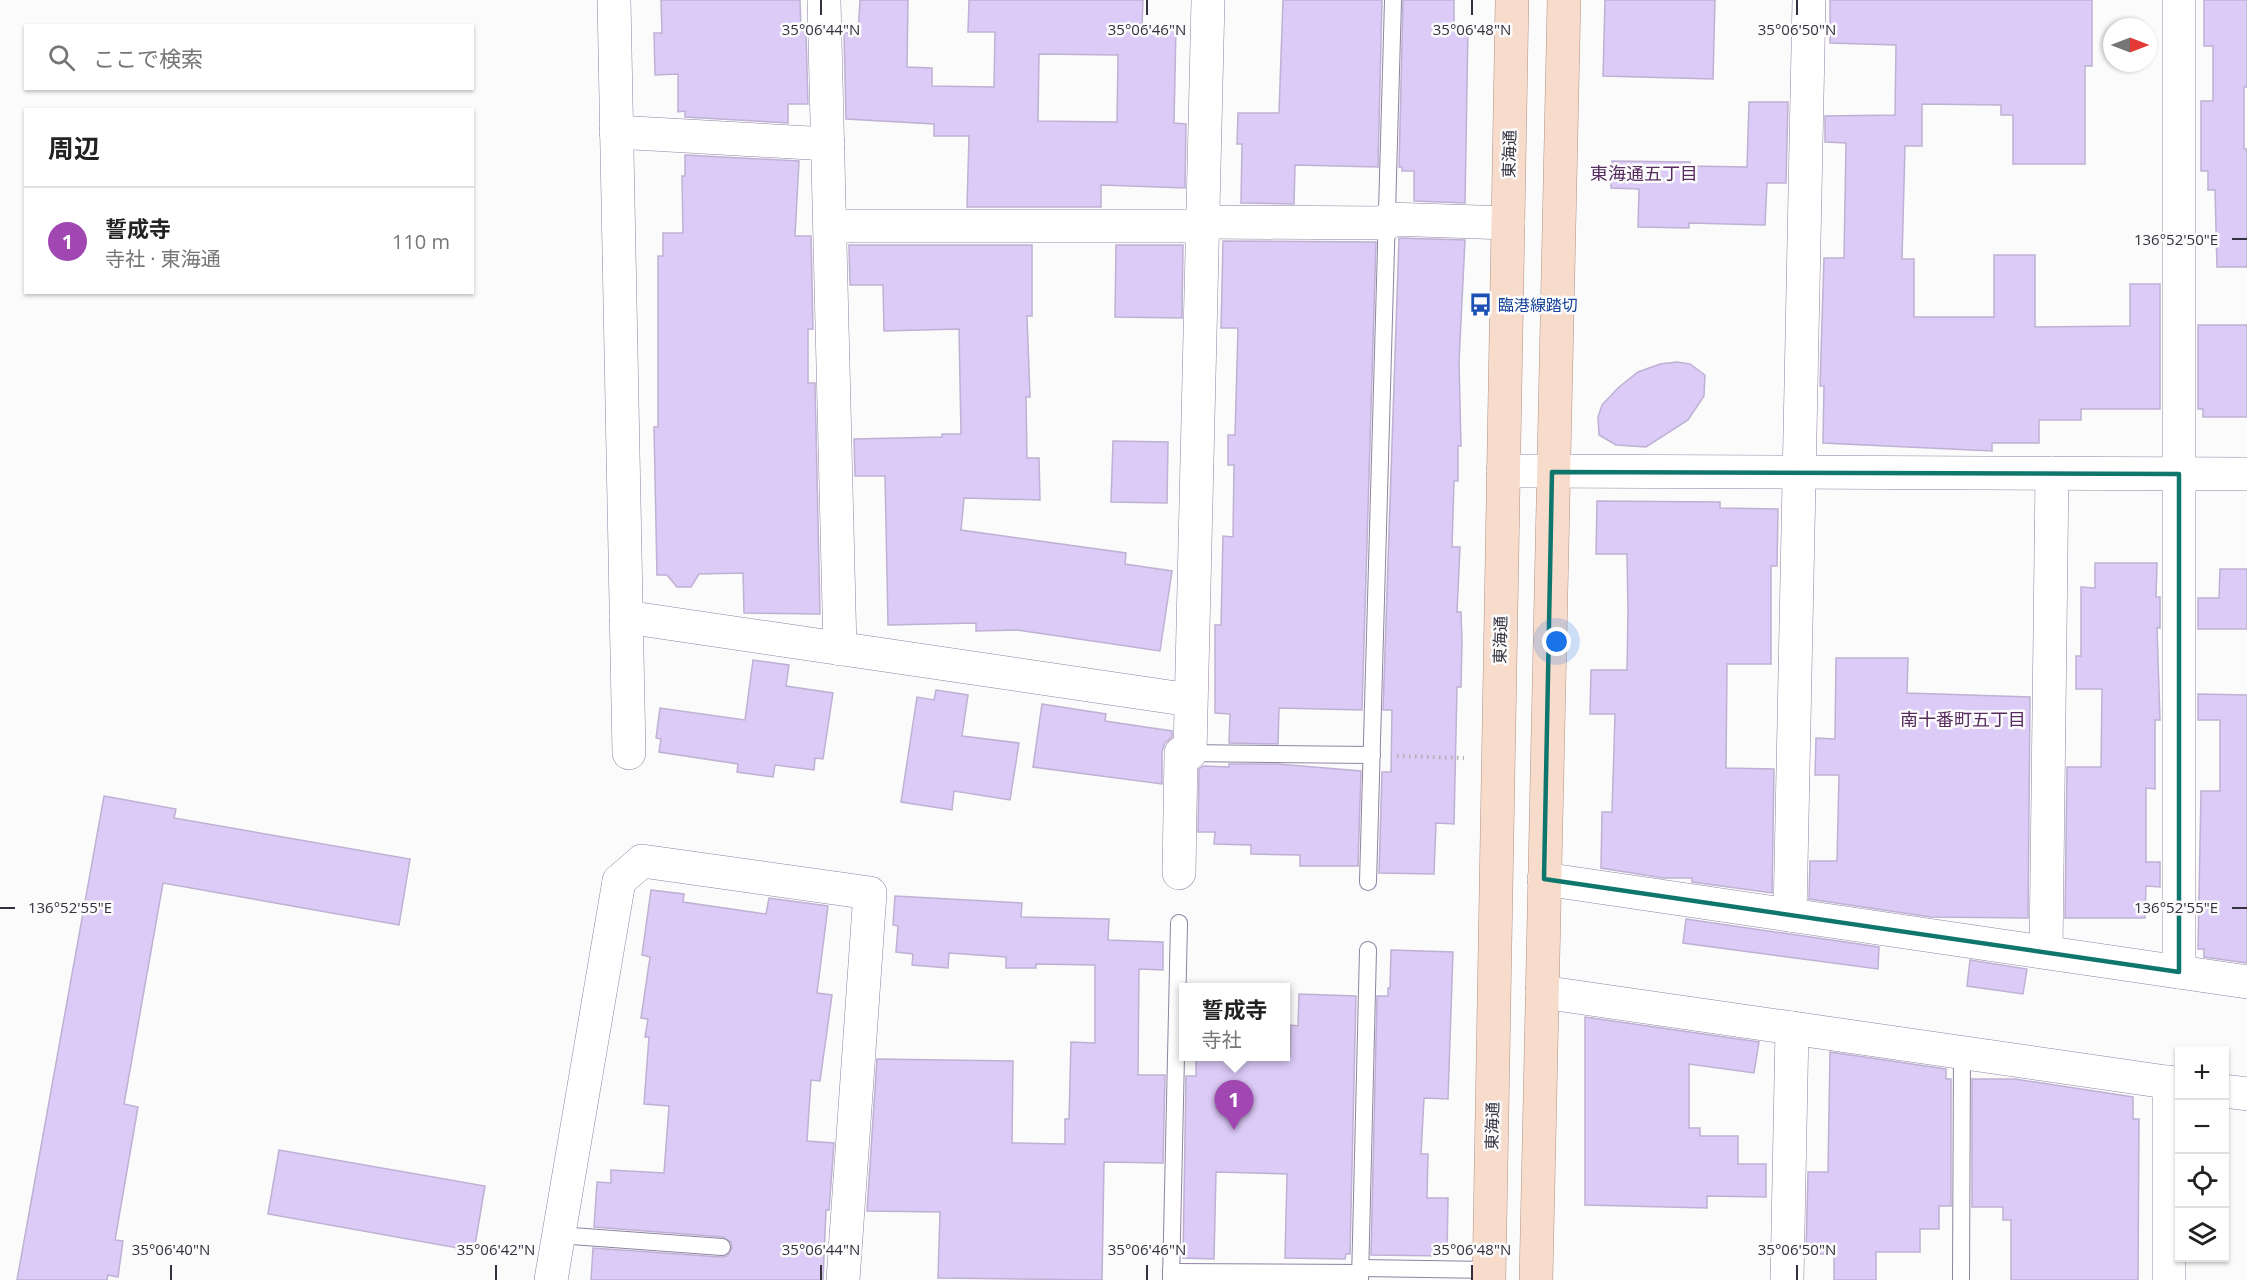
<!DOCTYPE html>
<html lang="ja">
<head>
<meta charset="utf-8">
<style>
	body { margin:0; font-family:"Open Sans","Noto Sans JP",sans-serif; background:#f6f6f6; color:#222 }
	.controls { position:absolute; right:18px; bottom:18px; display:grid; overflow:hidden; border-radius:0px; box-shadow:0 2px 4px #0004 }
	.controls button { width:54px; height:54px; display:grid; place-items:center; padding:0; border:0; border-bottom:2px solid #e0e0e0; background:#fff; color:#222; font:30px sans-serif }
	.compass { position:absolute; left:2103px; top:18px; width:54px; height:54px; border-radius:50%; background:#fff; box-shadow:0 2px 4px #0004; rotate:90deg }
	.you { position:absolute; left:1557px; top:642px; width:21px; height:21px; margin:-15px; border:4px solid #fff; border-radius:50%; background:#1a73e8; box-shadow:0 0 0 9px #1a73e833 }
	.badge { display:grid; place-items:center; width:39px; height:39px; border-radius:50%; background:#a147b2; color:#fff; font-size:20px; font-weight:700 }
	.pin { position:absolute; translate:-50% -50px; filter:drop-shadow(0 2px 3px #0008) }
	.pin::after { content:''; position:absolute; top:32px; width:21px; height:18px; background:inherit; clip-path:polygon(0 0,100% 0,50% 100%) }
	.popup { position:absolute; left:1179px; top:983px; width:111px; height:78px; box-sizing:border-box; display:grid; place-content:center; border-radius:0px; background:#fff; filter:drop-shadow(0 2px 4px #0005); font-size:20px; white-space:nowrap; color:#767676 }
	.popup b { font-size:22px; color:#222 }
	.popup::after { content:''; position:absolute; left:50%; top:100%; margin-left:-12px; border:12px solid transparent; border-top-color:#fff }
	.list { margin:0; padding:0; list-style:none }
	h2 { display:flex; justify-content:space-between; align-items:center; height:78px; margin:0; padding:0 24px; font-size:26px }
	h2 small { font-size:20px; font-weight:400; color:#767676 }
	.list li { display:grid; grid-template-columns:39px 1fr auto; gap:18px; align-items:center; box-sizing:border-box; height:108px; padding:0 24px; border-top:2px solid #e0e0e0 }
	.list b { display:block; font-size:22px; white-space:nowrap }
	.list p { margin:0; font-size:20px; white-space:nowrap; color:#767676 }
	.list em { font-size:20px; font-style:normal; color:#767676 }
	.icon { flex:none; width:33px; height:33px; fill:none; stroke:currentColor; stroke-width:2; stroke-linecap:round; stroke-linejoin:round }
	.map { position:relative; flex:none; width:2247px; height:1280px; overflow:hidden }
	.search { position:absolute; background:#fff; box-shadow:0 2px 4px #0004; left:24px; top:24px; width:450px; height:66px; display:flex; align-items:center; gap:15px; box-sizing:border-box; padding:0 21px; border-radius:0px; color:#767676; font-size:22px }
	.panel { position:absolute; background:#fff; box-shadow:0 2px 4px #0004; left:24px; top:108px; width:450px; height:186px; border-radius:0px }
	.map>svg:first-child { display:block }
	.building { fill:#dccaf7; stroke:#beb1d3; stroke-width:1.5; fill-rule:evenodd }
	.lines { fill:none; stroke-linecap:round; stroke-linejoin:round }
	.service-casing { stroke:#8f82a2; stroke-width:18 }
	.minor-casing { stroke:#8f82a2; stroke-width:34 }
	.tertiary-casing { stroke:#8f82a2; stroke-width:34 }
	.primary-casing { stroke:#b09083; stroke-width:34 }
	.path { stroke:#b1afb4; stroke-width:4; stroke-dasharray:1.5 4.5; stroke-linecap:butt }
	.service { stroke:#fff; stroke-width:16 }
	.minor { stroke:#fff; stroke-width:33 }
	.tertiary { stroke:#fff; stroke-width:33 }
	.primary { stroke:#f8dccb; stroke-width:33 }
	.marked { fill:none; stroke:#0f766e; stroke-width:4.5; stroke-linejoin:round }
	.ticks { fill:none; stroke:#35303e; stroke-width:2 }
	.labels { text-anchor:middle; stroke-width:5; stroke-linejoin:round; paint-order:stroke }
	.street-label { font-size:16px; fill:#35303e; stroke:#fbfbfb }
	.transit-label { font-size:16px; fill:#164399; stroke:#fbfbfb; text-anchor:start }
	.neighbourhood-label { font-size:18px; fill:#582c60; stroke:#fbfbfb }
	.ticks-label { font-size:15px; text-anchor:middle; fill:#35303e; stroke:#fbfbfb; stroke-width:5; stroke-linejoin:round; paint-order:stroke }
</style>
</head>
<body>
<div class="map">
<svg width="2247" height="1280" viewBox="0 0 2247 1280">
	<rect width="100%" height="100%" fill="#fbfbfb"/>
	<!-- building -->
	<g class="building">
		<path d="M 661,0 L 800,0 L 801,31 L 806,32 L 808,104 L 788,104 L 788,123 L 685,117 L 685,111 L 678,112 L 678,74 L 655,75 L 654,33 L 662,33 Z"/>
		<path d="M 860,0 L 908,0 L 907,67 L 932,68 L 932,86 L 994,87 L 995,32 L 968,32 L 969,0 L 1143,0 L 1142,27 L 1176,27 L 1174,123 L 1186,124 L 1185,188 L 1101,185 L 1101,207 L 967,207 L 969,136 L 934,136 L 934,124 L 846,119 L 844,33 L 858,33 ZM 1039,54 L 1118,55 L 1117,122 L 1038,121 Z"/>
		<path d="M 1283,0 L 1382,0 L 1378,167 L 1295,165 L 1294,204 L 1241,203 L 1242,144 L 1237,144 L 1238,113 L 1279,113 Z"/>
		<path d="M 1403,0 L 1454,0 L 1454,28 L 1468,28 L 1465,203 L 1414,201 L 1414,171 L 1402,171 L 1402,167 L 1399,167 Z"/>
		<path d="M 1605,0 L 1715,0 L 1713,79 L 1603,76 Z"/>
		<path d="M 1830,0 L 2092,0 L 2092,66 L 2085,66 L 2085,164 L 2013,164 L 2013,115 L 2001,115 L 2001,105 L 1922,104 L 1922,146 L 1905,146 L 1902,259 L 1914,259 L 1914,317 L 1994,317 L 1994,255 L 2035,255 L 2035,327 L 2130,326 L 2130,284 L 2160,284 L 2160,409 L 2081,409 L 2081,420 L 2039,420 L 2039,443 L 1992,443 L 1992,451 L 1823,443 L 1824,386 L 1820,386 L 1824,258 L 1844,258 L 1846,143 L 1825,142 L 1825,116 L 1895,115 L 1896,45 L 1830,43 Z"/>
		<path d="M 2204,0 L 2247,0 L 2247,87 L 2244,87 L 2244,149 L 2247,149 L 2247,267 L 2217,267 L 2215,190 L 2208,190 L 2208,171 L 2201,171 L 2201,101 L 2213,101 L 2213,46 L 2204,46 Z"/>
		<path d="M 1749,102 L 1788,102 L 1786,183 L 1767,183 L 1765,225 L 1689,223 L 1689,228 L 1638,227 L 1639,189 L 1611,188 L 1612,161 L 1690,162 L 1690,166 L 1747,167 Z"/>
		<path d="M 685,155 L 799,161 L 795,236 L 811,236 L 813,329 L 808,329 L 808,383 L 815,383 L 820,614 L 744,613 L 743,573 L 699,574 L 691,587 L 677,587 L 667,575 L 657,575 L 654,427 L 658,427 L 658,256 L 663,256 L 663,233 L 683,233 L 682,176 L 685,176 Z"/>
		<path d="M 1399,238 L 1465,240 L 1459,362 L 1461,446 L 1458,446 L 1458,481 L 1454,481 L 1452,547 L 1460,547 L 1457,612 L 1461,612 L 1462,641 L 1461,687 L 1457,687 L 1454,824 L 1436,823 L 1434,874 L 1379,873 L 1382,772 L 1391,772 L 1392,710 L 1383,710 Z"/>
		<path d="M 1223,241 L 1376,242 L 1362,710 L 1279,708 L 1278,744 L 1229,743 L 1230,714 L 1215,713 L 1215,625 L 1221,625 L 1223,536 L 1233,537 L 1234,465 L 1228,465 L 1228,435 L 1235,435 L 1238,328 L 1221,328 Z"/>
		<path d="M 849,245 L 1032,245 L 1032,316 L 1027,316 L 1030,397 L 1026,397 L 1027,458 L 1039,458 L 1040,500 L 964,498 L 961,530 L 1126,553 L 1125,564 L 1172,571 L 1160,651 L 1017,630 L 976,631 L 976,623 L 888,625 L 885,476 L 855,476 L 854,439 L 942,437 L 942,434 L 961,434 L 959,329 L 884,331 L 883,285 L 850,285 Z"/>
		<path d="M 1116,245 L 1183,245 L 1182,318 L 1115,317 Z"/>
		<path d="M 2198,325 L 2247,325 L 2247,417 L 2203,417 L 2203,409 L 2198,409 Z"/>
		<path d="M 1677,362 L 1690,364 L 1705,375 L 1704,396 L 1688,420 L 1646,447 L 1616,445 L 1599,435 L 1598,417 L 1602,405 L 1619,387 L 1638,372 L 1660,364 Z"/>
		<path d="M 1113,441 L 1168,442 L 1167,503 L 1111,502 Z"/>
		<path d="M 1597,501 L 1720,502 L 1720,508 L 1778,509 L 1777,566 L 1771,566 L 1771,664 L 1727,664 L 1726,768 L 1774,769 L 1772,893 L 1692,882 L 1692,878 L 1663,878 L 1601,868 L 1602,812 L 1612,812 L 1615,714 L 1590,714 L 1591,670 L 1627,670 L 1628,611 L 1627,554 L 1596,554 Z"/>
		<path d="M 2095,563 L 2157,563 L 2156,597 L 2160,597 L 2160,628 L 2157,628 L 2160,720 L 2155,720 L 2155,789 L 2146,788 L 2146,862 L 2160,862 L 2160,887 L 2146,886 L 2145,918 L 2065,918 L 2067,767 L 2101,767 L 2102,689 L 2076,689 L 2076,656 L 2081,656 L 2081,587 L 2095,588 Z"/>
		<path d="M 2220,569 L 2247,569 L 2247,629 L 2198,629 L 2198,598 L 2219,598 Z"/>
		<path d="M 1836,658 L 1908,658 L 1907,693 L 2030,697 L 2028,918 L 1931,917 L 1809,899 L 1810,861 L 1837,861 L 1839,775 L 1815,775 L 1816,738 L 1835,739 Z"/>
		<path d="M 753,660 L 789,665 L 786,686 L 833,693 L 823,759 L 815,758 L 814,770 L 775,765 L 773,777 L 737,772 L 738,764 L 659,752 L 661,739 L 656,738 L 660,708 L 745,720 Z"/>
		<path d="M 936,690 L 968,695 L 962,736 L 1019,743 L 1010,800 L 954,791 L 952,810 L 901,802 L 917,697 L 934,700 Z"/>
		<path d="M 2198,694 L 2247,695 L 2247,963 L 2204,957 L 2204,949 L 2198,949 L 2201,791 L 2220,791 L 2220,720 L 2198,720 Z"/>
		<path d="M 1042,704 L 1106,714 L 1105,721 L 1172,731 L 1172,737 L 1165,743 L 1162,752 L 1162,784 L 1033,767 Z"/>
		<path d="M 1229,764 L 1278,764 L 1361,771 L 1358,866 L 1300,866 L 1300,855 L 1251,854 L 1251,845 L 1214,844 L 1215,832 L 1198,832 L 1199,769 L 1203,766 L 1229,767 Z"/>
		<path d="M 104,796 L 176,809 L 174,818 L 410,859 L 399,925 L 163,883 L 124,1104 L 138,1107 L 115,1240 L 123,1241 L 118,1277 L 108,1275 L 107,1280 L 17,1280 Z"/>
		<path d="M 651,890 L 684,894 L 683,902 L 766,914 L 769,898 L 828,906 L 817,993 L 832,995 L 820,1081 L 811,1080 L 807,1141 L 834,1143 L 829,1210 L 826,1210 L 823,1280 L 591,1280 L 593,1248 L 721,1257 L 727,1256 L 732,1248 L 731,1242 L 723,1237 L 594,1227 L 597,1182 L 611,1183 L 611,1170 L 664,1173 L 669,1106 L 644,1104 L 649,1037 L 645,1037 L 648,1019 L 641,1018 L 650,957 L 642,955 Z"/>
		<path d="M 895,896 L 1022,903 L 1021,917 L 1109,919 L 1108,940 L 1163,942 L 1163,970 L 1139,969 L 1138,1075 L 1165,1075 L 1163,1163 L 1104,1162 L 1102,1280 L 938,1278 L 940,1212 L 867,1211 L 877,1059 L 1013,1061 L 1012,1143 L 1065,1144 L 1065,1119 L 1069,1119 L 1071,1042 L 1095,1043 L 1095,965 L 1036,964 L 1036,968 L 1006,968 L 1006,957 L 949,953 L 948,968 L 912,965 L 913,954 L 896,952 L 898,926 L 893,925 Z"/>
		<path d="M 1686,919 L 1879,947 L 1878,969 L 1683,943 Z"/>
		<path d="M 1391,950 L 1453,952 L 1448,1099 L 1424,1098 L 1421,1154 L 1428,1154 L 1427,1198 L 1448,1198 L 1447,1256 L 1371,1255 L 1377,996 L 1388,996 L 1388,988 L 1390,988 Z"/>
		<path d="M 1970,960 L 2027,969 L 2023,994 L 1967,986 Z"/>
		<path d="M 1299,994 L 1356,996 L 1350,1254 L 1346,1254 L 1345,1259 L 1285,1258 L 1287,1174 L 1216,1172 L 1214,1259 L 1183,1258 L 1186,1076 L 1196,1076 L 1196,1056 L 1290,1056 L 1291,1025 L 1298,1026 Z"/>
		<path d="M 1585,1017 L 1759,1042 L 1754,1073 L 1689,1064 L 1689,1128 L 1700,1128 L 1700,1136 L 1738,1136 L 1738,1164 L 1766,1164 L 1766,1197 L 1707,1196 L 1707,1208 L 1585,1205 Z"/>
		<path d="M 1830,1052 L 1946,1069 L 1946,1079 L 1951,1079 L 1951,1206 L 1939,1206 L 1939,1229 L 1920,1229 L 1920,1252 L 1876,1252 L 1876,1280 L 1834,1280 L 1834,1254 L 1806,1254 L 1808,1172 L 1828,1172 Z"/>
		<path d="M 1972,1079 L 2015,1079 L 2133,1097 L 2133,1119 L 2139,1119 L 2138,1280 L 2011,1280 L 2011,1220 L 2003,1220 L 2003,1207 L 1972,1207 Z"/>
		<path d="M 279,1150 L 485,1186 L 474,1251 L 268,1214 Z"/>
	</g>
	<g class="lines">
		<defs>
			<g id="service">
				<path d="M 1184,753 L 1372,755"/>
				<path d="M 1368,882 L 1393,0"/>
				<path d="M 558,1235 L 722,1247"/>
				<path d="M 1361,1268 L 1489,1270"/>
				<path d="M 1171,1272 L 1360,1273"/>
				<path d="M 1171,1280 L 1179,923"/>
				<path d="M 1360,1280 L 1368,950"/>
				<path d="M 1961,1280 L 1962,1053"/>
			</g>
			<g id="minor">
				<path d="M 614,0 L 629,753"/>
				<path d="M 824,0 L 840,649"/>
				<path d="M 616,132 L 828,144"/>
				<path d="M 1388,219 L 1508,223"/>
				<path d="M 1202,222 L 1388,223"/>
				<path d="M 830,226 L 1202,226"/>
				<path d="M 1503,471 L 2247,474"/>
				<path d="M 626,617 L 1190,700"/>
				<path d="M 1190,753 L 1208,0"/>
				<path d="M 1179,873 L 1181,753"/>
				<path d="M 1544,879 L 2247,982"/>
				<path d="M 619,881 L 642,861 L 870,893 L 843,1280"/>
				<path d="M 1790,915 L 1809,0"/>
				<path d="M 2046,952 L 2052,473"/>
				<path d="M 2179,972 L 2179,0"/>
				<path d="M 1542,992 L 2180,1084"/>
				<path d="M 2169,1082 L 2169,1280"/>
				<path d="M 2224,1091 L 2247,1094"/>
				<path d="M 1787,1280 L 1792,1028"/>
			</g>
			<path id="tertiary" d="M 551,1280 L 619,881"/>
			<g id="primary">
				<path d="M 1489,1280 L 1512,0"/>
				<path d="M 1536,1280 L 1564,0"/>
			</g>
		</defs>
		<!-- service casing -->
		<use href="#service" class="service-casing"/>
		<!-- minor casing -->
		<use href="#minor" class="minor-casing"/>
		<!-- tertiary casing -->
		<use href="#tertiary" class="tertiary-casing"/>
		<!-- primary casing -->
		<use href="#primary" class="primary-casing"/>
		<!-- path -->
		<path class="path" d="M 1397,756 L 1464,758"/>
		<!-- service -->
		<use href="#service" class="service"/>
		<!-- minor -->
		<use href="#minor" class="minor"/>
		<!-- tertiary -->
		<use href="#tertiary" class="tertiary"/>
		<!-- primary -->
		<use href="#primary" class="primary"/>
	</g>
	<!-- marked area -->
	<path class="marked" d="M 1552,472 L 2179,474 L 2179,972 L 1544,879 Z"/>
	<!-- ticks -->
	<path class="ticks" d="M 821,0 L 821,15M 1147,0 L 1147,15M 1472,0 L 1472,15M 1797,0 L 1797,15M 2232,239 L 2247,239M 0,908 L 15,908M 2232,908 L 2247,908M 171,1265 L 171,1280M 496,1265 L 496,1280M 821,1265 L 821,1280M 1147,1265 L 1147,1280M 1472,1265 L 1472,1280M 1797,1265 L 1797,1280"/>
	<!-- icons -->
	<defs>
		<symbol id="bus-bare" viewBox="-9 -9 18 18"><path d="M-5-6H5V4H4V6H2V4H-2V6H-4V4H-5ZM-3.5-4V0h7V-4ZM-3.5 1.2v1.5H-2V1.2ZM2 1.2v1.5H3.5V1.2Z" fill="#1a4fb4" stroke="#fbfbfb" stroke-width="2.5" paint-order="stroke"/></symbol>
	</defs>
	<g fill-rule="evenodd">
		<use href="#bus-bare" x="1464" y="288" width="33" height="33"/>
	</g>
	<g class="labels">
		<!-- street labels -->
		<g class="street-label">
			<text transform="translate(1509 154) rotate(-89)" y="6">東海通</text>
			<text transform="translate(1500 640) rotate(-89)" y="6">東海通</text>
			<text transform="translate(1492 1126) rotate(-89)" y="6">東海通</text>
		</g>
		<!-- transit labels -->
		<g class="transit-label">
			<text x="1498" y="311">臨港線踏切</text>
		</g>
		<!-- neighbourhood labels -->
		<g class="neighbourhood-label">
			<text x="1644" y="180">東海通五丁目</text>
			<text x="1963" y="726">南十番町五丁目</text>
		</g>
	</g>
	<g class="ticks-label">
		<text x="821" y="35">35°06'44"N</text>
		<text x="1147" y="35">35°06'46"N</text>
		<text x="1472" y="35">35°06'48"N</text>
		<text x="1797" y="35">35°06'50"N</text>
		<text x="2176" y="245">136°52'50"E</text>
		<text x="2176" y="913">136°52'55"E</text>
		<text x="70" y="913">136°52'55"E</text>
		<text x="171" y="1255">35°06'40"N</text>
		<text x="496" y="1255">35°06'42"N</text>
		<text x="821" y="1255">35°06'44"N</text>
		<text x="1147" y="1255">35°06'46"N</text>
		<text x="1472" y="1255">35°06'48"N</text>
		<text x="1797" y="1255">35°06'50"N</text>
	</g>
</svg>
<div class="controls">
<button>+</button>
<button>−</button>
<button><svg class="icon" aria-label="locate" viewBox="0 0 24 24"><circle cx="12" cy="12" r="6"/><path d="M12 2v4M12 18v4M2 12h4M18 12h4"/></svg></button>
<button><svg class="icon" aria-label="layers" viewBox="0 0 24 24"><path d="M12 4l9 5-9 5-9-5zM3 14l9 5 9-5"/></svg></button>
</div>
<svg class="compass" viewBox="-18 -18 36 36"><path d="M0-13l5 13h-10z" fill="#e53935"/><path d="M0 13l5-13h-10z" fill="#767676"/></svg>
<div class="you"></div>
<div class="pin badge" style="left:1234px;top:1130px">1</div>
<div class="popup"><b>誓成寺</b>寺社</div>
<div class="search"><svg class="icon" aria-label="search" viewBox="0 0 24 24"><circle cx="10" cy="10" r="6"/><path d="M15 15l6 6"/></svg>ここで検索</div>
<section class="panel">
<h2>周辺<small></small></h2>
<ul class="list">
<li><span class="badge">1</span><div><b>誓成寺</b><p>寺社 · 東海通</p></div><em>110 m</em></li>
</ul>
</section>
</div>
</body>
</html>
